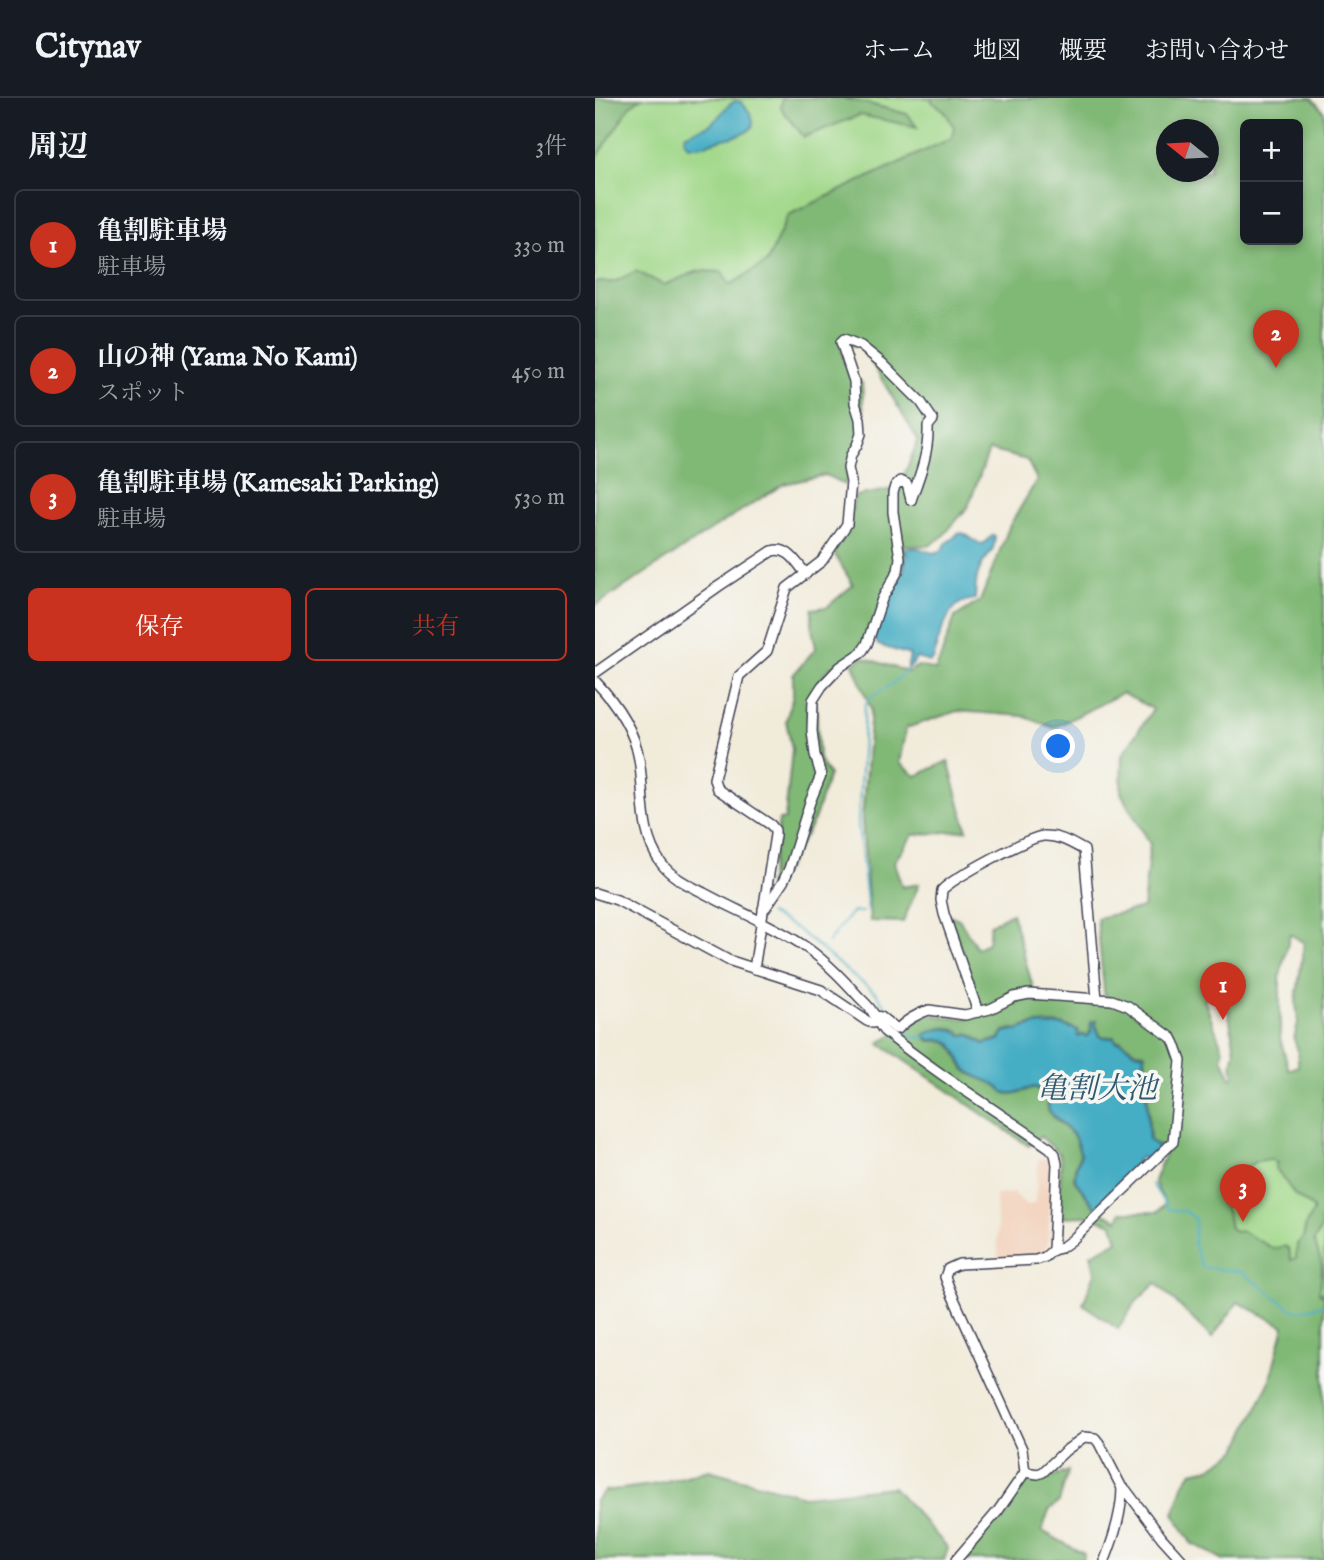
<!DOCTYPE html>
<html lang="ja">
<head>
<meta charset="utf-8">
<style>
	body { margin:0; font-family:"IM FELL English","Noto Serif JP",serif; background:#242831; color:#f1f3f6 }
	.controls { position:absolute; right:21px; top:21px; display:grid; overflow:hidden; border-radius:10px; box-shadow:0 4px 10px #0003 }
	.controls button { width:63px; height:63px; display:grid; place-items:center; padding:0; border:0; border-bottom:2px solid #363941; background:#171b24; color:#f1f3f6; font:35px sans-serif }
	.compass { position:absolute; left:561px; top:21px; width:63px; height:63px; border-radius:50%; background:#171b24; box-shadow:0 4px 10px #0003; rotate:288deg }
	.you { position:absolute; left:464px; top:649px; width:24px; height:24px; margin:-18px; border:5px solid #fff; border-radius:50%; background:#1a73e8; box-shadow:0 0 0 10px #1a73e833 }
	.badge { display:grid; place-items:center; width:46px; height:46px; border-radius:50%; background:#c8321e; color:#fff; font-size:23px; font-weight:700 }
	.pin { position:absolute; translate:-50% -58px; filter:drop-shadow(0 2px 4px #0008) }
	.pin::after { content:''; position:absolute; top:37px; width:24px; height:21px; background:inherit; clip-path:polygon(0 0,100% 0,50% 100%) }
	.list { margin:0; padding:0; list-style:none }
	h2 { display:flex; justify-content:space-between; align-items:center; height:91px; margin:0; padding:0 28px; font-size:30px }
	h2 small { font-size:23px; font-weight:400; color:#9ea1a6 }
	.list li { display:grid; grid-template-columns:46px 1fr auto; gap:21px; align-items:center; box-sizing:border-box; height:112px; margin:0 14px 14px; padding:0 14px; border:2px solid #363941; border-radius:10px }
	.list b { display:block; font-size:26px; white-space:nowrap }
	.list p { margin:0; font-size:23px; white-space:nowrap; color:#9ea1a6 }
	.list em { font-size:23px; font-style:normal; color:#9ea1a6 }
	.actions { display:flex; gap:14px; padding:21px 28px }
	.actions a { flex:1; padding:16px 0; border:2px solid #c8321e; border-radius:10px; text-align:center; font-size:24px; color:#c8321e }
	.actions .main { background:#c8321e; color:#fff }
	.map { position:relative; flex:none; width:729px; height:1462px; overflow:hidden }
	header { display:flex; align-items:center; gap:42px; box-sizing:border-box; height:98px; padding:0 35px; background:#171b24; border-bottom:2px solid #363941 }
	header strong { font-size:33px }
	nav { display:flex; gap:38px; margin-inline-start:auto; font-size:24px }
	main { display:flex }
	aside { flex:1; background:#171b24 }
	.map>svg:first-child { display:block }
	.built { fill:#f3d4bf }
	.green { fill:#a1d88a; stroke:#627d62; stroke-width:2 }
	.forest { fill:#80b876; stroke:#516d58; stroke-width:2; fill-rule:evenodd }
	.water { fill:#45adc4; stroke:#346880; stroke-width:2 }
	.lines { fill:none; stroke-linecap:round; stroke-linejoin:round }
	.stream { stroke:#45adc4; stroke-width:2 }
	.minor-casing { stroke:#414053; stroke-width:12 }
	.minor { stroke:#fff; stroke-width:9 }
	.labels { text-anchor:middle; stroke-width:7; stroke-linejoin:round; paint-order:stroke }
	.water-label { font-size:30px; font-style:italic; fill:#305a72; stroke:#f6f6f2 }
</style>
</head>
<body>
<header>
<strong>Citynav</strong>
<nav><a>ホーム</a><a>地図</a><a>概要</a><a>お問い合わせ</a></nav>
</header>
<main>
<aside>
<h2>周辺<small>3件</small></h2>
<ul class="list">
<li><span class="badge">1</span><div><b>亀割駐車場</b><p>駐車場</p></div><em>330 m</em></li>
<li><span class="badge">2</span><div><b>山の神 (Yama No Kami)</b><p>スポット</p></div><em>450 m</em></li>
<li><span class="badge">3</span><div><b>亀割駐車場 (Kamesaki Parking)</b><p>駐車場</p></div><em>530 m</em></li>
</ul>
<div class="actions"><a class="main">保存</a><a>共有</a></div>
</aside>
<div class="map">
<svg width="729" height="1462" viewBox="0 0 729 1462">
	<rect width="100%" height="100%" fill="#f6f6f2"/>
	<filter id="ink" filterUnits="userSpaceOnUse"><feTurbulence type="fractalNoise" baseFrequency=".0143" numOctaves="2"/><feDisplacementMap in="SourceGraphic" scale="14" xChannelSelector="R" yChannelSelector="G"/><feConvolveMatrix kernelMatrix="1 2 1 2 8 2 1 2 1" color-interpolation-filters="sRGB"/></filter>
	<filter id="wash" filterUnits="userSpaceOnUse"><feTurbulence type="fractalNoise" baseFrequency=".00686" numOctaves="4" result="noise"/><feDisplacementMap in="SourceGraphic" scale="28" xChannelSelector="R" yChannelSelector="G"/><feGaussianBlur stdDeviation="1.57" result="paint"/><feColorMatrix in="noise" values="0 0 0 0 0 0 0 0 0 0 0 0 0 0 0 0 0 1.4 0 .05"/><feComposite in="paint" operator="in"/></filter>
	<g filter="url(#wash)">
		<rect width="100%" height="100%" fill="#f1ebda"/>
		<!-- built -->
		<path class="built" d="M 458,1060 L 453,1145 L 449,1157 L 403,1161 L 401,1097 L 419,1095 L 432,1108 L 440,1105 L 443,1061 Z"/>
		<!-- green -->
		<g class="green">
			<path d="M 0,0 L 440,0 L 0,330 Z"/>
			<path d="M 657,1010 L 729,1069 L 729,1195 L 711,1189 L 590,1103 Z"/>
		</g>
		<!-- forest -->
		<g class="forest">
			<path d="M 0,0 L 47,0 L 35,8 L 0,63 Z"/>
			<path d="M 187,0 L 246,0 L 278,7 L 312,16 L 322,29 L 265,17 L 209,39 L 186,10 Z"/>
			<path d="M 336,0 L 717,0 L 729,14 L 729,1117 L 726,1122 L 727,1128 L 719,1143 C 729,1170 728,1167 724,1195 L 728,1197 L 729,1196 L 729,1462 L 629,1462 L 596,1445 L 579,1416 L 589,1385 L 597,1374 L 615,1370 L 642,1352 L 674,1285 L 689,1228 L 643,1204 L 617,1240 L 561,1185 L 540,1205 L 523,1231 L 488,1206 L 500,1175 L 496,1156 L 523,1143 L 518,1126 L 492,1118 L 464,1119 L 466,1064 L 464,1055 L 445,1038 L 434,1048 L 284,945 L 331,916 L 364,921 L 390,917 L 354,817 L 364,821 L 382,850 L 393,845 L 395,827 L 417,815 L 441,900 L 510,904 L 502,820 L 548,810 L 555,746 L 526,695 L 527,657 L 558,611 L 527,595 L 459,630 L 428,618 L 362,613 L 311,630 L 304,665 L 321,678 L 353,663 L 372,732 L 318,737 L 299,764 L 307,789 L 324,786 L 308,824 L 275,823 L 267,722 L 276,611 L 258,566 L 268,559 L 313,574 L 323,568 L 341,572 L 360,519 L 385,503 L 415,427 L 442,382 L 432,362 L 394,352 L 373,409 L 347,439 L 334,448 L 309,447 L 308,466 L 289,503 L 273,550 L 233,571 L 215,601 L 221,606 L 224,661 L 234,677 L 219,722 L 191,771 L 177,790 L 173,789 L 184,722 L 190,721 L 197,651 L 191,623 L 198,598 L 198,577 L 221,550 L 217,531 L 217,511 L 232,509 L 258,487 L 239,455 L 253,430 L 260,398 L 304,390 L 323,342 L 265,245 L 246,251 L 255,277 L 267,285 L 269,324 L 250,387 L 231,377 L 189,386 L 136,419 L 0,508 L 0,184 L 19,184 L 41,173 L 69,187 L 103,173 L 127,174 L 135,187 L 172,164 L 193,117 L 357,40 L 359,29 L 349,12 L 337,4 ZM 650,26 L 703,26 L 703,142 L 650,142 ZM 572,32 L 614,32 L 614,74 L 572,74 ZM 695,836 L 709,845 L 701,903 L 703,925 L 699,941 L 703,953 L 703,968 L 694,972 L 685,940 L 685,878 ZM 610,899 L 625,900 L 634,916 L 640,953 L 637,967 L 639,978 L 636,980 L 627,960 L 628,952 L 609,901 ZM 502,922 L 501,927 L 506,939 L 519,939 L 521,943 L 526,943 L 541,953 L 550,955 L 555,1042 L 571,1053 L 559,1083 L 570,1106 L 563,1114 L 526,1114 L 523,1122 L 501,1111 L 479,1082 L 480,1070 L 485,1056 L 479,1038 L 453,1014 L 452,1000 L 441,990 C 431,991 424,997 414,996 C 407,996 406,991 401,987 C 391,981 378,980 370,972 C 363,964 362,949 351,944 C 347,942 339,943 334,943 L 329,937 C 343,929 355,926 368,937 L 374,935 L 389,945 L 404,941 L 409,933 L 419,931 L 423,932 C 437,923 468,924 483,932 L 484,938 L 489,936 L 492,938 L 495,934 L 496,924 ZM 676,1061 L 682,1065 L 680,1069 L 700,1097 L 718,1110 L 718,1114 L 711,1126 L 708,1140 L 702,1146 L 701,1160 L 696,1162 L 694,1151 L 690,1148 L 679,1151 L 647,1133 L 640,1134 L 635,1130 L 632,1113 L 626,1104 L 626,1098 L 620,1091 L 624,1082 L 629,1083 L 662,1063 Z"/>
			<path d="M 114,1372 L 209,1398 L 298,1389 L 353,1450 L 349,1462 L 0,1462 L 0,1402 L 10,1393 L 57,1387 Z"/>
			<path d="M 473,1373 L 464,1404 L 454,1412 L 447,1433 L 489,1456 L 487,1462 L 370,1462 L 432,1380 L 449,1382 Z"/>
		</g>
		<!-- water -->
		<g class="water">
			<path d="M 140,3 L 146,4 C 169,29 157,35 129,41 C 117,43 104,51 92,47 L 89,41 L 90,37 C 99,31 111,31 118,24 C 128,17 127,10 140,3 Z"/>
			<path d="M 367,435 C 375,438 380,445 388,446 L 398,437 L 400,438 C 399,460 390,455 384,473 C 380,482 381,491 380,501 C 375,502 368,503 364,506 C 351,514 341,548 338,562 L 335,564 L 321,560 L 317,567 L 312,571 L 315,557 L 283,547 L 279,539 C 283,527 286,514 292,502 C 302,481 312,477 311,451 C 324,445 334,459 345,453 C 353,448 346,449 353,444 C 356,441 360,440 362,436 Z"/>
			<path d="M 501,923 L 500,927 L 505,939 L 519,940 L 521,944 L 526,944 L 540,954 L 549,956 L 554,1042 L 563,1049 L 561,1053 L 550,1063 L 547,1059 L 541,1063 L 544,1069 L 501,1110 L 480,1082 L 481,1070 L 486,1056 L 479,1037 L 454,1013 L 453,999 L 441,989 C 429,990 421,998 408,994 C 399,981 381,982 371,971 C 364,963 362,948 352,943 C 348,941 339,942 335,942 L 330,937 C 344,929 355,928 368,938 L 373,936 L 389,946 L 405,942 L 409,934 L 419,932 L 423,933 L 428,930 L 446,926 L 452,928 L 466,927 L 482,932 L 483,939 L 489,937 L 492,939 L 496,934 L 497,924 Z"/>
		</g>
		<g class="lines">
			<!-- stream -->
			<g class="stream">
				<path d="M 273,813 L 263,726 L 270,607 L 275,599 L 297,586 L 312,572"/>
				<path d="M 174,816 L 201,830 L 257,877 L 281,895 L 302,925"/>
				<path d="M 233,844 L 257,814 L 268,814"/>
				<path d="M 309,931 L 321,940 L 332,938"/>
				<path d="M 557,1086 L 573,1111 L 592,1114 L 600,1121 L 599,1147 L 607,1169 L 647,1174 L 698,1212 L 704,1213 L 729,1207"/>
			</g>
		</g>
	</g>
	<g filter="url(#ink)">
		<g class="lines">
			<defs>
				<g id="minor">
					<path d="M 0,575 L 124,488 L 177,453 C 193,448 202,465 211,476"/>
					<path d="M 0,583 C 21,605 39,631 44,661 C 50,696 44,735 66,765 C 76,779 95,788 109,795 C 142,813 178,827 209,848 C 230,862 247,880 264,899 C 269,904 275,909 278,915 C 282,921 284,927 289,933 C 342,976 399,1011 455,1050 L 460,1056 L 462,1066 L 458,1152"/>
					<path d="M 0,795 L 22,802 L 133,862 L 226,892 L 272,923 L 277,925 L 283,924"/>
					<path d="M 168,811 L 171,809 L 188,784 L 194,771 L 215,704 L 226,677 L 220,657 L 217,633 L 218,602 L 227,588 L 245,569 L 266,555 L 272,546 L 287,501 L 303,473 L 305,460 L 298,414 L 298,395 L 300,388 L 305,383 L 312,386 L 316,402"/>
					<path d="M 159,871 L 180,737 L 180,732 L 176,727 L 122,691 L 119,681 L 144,578 L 172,553 L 192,490 L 227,463 L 252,426 L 256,384 L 253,370 L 256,357 L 262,347 L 266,336 L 265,321 L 260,305 L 259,283 L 246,244 L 249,241 L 266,248 L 287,265 L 326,304 L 338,322 L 333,328 C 334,355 325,377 316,402"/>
					<path d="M 383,914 L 349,816 L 346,802 L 347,792 C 358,780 432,740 448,738 C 464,737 476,745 489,752 L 502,901"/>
					<path d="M 280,918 L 286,919 L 301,931 L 304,930 C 310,923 324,915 334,912 L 370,917 L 395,911 L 419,899 L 434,896 L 517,902 L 533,908 L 577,940 L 580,946 L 586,963 L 578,1044 L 477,1142 L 466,1150 L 458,1152 L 450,1159 L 441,1162 L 364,1166 L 353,1171 L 350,1179 L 355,1192 L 427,1351 L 430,1374 L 403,1413 L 361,1462"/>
					<path d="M 430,1374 L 443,1376 L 448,1374 L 470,1353 L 489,1339 L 500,1340 L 504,1345 L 527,1390 L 531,1392 L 567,1440 L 587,1462"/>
					<path d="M 510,1462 C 519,1439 527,1415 527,1390"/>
				</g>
			</defs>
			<!-- minor casing -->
			<use href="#minor" class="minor-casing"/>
			<!-- minor -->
			<use href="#minor" class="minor"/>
		</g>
	</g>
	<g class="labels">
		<!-- water labels -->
		<g class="water-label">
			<text x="502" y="1000">亀割大池</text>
		</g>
	</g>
</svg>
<div class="controls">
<button>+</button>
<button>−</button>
</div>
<svg class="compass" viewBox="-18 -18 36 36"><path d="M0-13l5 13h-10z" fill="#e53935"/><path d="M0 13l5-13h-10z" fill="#9ea1a6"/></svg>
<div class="you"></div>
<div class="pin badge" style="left:628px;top:922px">1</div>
<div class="pin badge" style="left:681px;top:270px">2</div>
<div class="pin badge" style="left:648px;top:1124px">3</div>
</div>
</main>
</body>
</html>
